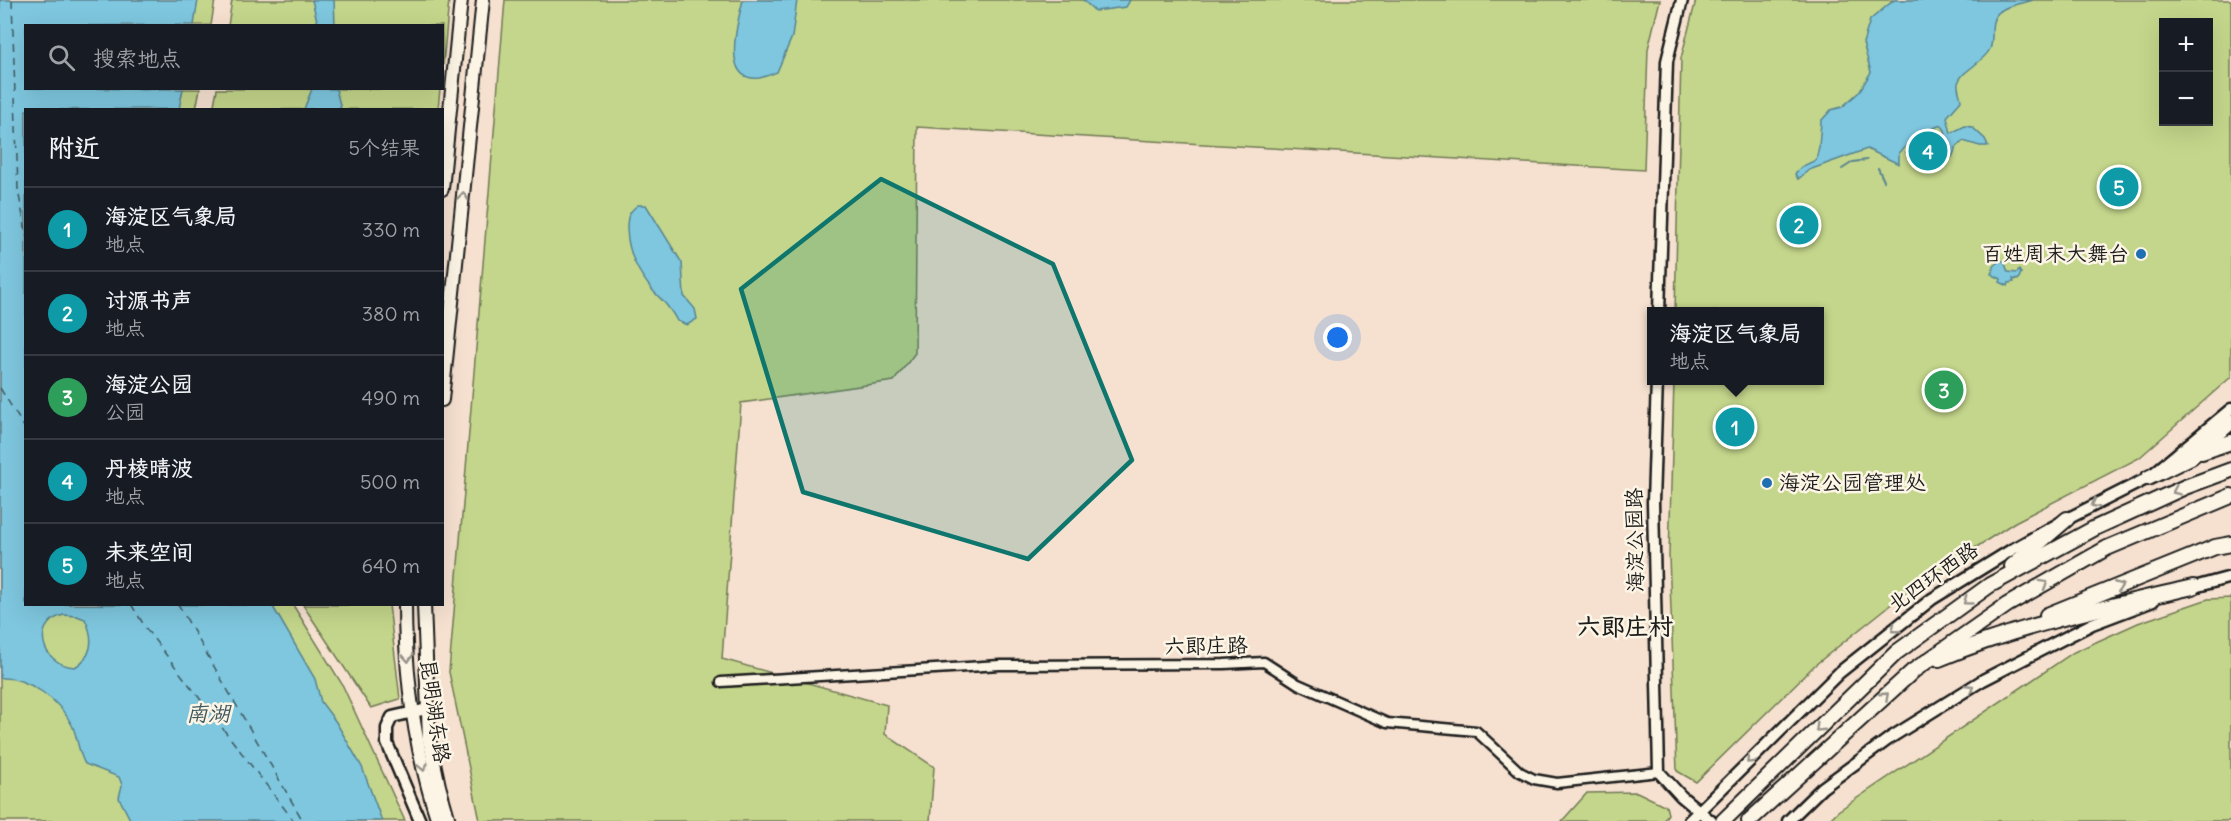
<!DOCTYPE html>
<html lang="zh">
<head>
<meta charset="utf-8">
<style>
	body { margin:0; font-family:Delius,"LXGW WenKai TC",sans-serif; background:#242831; color:#f1f3f6 }
	.controls { position:absolute; right:18px; top:18px; display:grid; overflow:hidden; border-radius:0px; box-shadow:0 6px 24px #0002 }
	.controls button { width:54px; height:54px; display:grid; place-items:center; padding:0; border:0; border-bottom:2px solid #363941; background:#171b24; color:#f1f3f6; font:30px sans-serif }
	.you { position:absolute; left:1338px; top:338px; width:21px; height:21px; margin:-15px; border:4px solid #fff; border-radius:50%; background:#1a73e8; box-shadow:0 0 0 9px #1a73e833 }
	.badge { display:grid; place-items:center; width:39px; height:39px; border-radius:50%; background:#1f6fb2; color:#fff; font-size:20px; font-weight:700 }
	.pin { position:absolute; translate:-50% -50%; border:3px solid #fff; box-shadow:0 2px 6px #0006 }
	.popup { position:absolute; left:1647px; top:307px; width:177px; height:78px; box-sizing:border-box; display:grid; place-content:center; border-radius:0px; background:#171b24; filter:drop-shadow(0 2px 4px #0005); font-size:20px; white-space:nowrap; color:#9ea1a6 }
	.popup b { font-size:22px; color:#f1f3f6 }
	.popup::after { content:''; position:absolute; left:50%; top:100%; margin-left:-12px; border:12px solid transparent; border-top-color:#171b24 }
	.list { margin:0; padding:0; list-style:none }
	h2 { display:flex; justify-content:space-between; align-items:center; height:78px; margin:0; padding:0 24px; font-size:26px }
	h2 small { font-size:20px; font-weight:400; color:#9ea1a6 }
	.list li { display:grid; grid-template-columns:39px 1fr auto; gap:18px; align-items:center; box-sizing:border-box; height:84px; padding:0 24px; border-top:2px solid #363941 }
	.list b { display:block; font-size:22px; white-space:nowrap }
	.list p { margin:0; font-size:20px; white-space:nowrap; color:#9ea1a6 }
	.list em { font-size:20px; font-style:normal; color:#9ea1a6 }
	.icon { flex:none; width:33px; height:33px; fill:none; stroke:currentColor; stroke-width:2; stroke-linecap:round; stroke-linejoin:round }
	.map { position:relative; flex:none; width:2231px; height:821px; overflow:hidden }
	.search { position:absolute; background:#171b24; box-shadow:0 6px 24px #0002; left:24px; top:24px; width:420px; height:66px; display:flex; align-items:center; gap:15px; box-sizing:border-box; padding:0 21px; border-radius:0px; color:#9ea1a6; font-size:22px }
	.panel { position:absolute; background:#171b24; box-shadow:0 6px 24px #0002; left:24px; top:108px; width:420px; height:498px; border-radius:0px }
	.map>svg:first-child { display:block }
	.green { fill:#c4d68b; stroke:#707954; stroke-width:1.5; fill-rule:evenodd }
	.water { fill:#7ec7df; stroke:#578391; stroke-width:1.5; fill-rule:evenodd }
	.lines { fill:none; stroke-linecap:round; stroke-linejoin:round }
	.stream { stroke:#578391; stroke-width:2 }
	.ferry { stroke:#3e5860; stroke-width:1.5; stroke-dasharray:8 6; stroke-linecap:butt }
	.minor-casing { stroke:#1c1c1c; stroke-width:13 }
	.tertiary-casing { stroke:#1c1c1c; stroke-width:15 }
	.secondary-casing { stroke:#1c1c1c; stroke-width:16 }
	.trunk-casing { stroke:#1c1c1c; stroke-width:18 }
	.minor { stroke:#fcf5e5; stroke-width:8 }
	.tertiary { stroke:#fcf5e5; stroke-width:10 }
	.secondary { stroke:#fcf5e5; stroke-width:12 }
	.trunk { stroke:#fcf5e5; stroke-width:14 }
	.oneway { stroke:#97938b }
	.marked { fill:#0f766e; fill-opacity:0.2; stroke:#0f766e; stroke-width:4.5; stroke-linejoin:round }
	.poi-dot { fill:#1f6fb2; stroke:#fcf5e5; stroke-width:2 }
	.labels { text-anchor:middle; stroke-width:5; stroke-linejoin:round; paint-order:stroke }
	.poi-label { font-size:21px; fill:#1c1c1c; stroke:#fcf5e5; text-anchor:end }
	.street-label { font-size:21px; fill:#1c1c1c; stroke:#fcf5e5 }
	.water-label { font-size:22px; font-style:italic; fill:#3e5860; stroke:#fcf5e5 }
	.quarter-label { font-size:24px; font-weight:bold; fill:#1c1c1c; stroke:#fcf5e5 }
</style>
</head>
<body>
<div class="map">
<svg width="2231" height="821" viewBox="0 0 2231 821">
	<rect width="100%" height="100%" fill="#f6e1d0"/>
	<filter id="ink" filterUnits="userSpaceOnUse"><feTurbulence type="fractalNoise" baseFrequency=".0167" numOctaves="2"/><feDisplacementMap in="SourceGraphic" scale="12" xChannelSelector="R" yChannelSelector="G"/><feConvolveMatrix kernelMatrix="1 2 1 2 8 2 1 2 1" color-interpolation-filters="sRGB"/></filter>
	<g filter="url(#ink)">
		<!-- green -->
		<g class="green">
			<path d="M 0,0 L 215,0 L 211,25 L 26,26 L 26,88 L 200,89 L 196,109 L 26,110 L 26,604 L 293,605 L 342,684 L 405,821 L 0,821 Z"/>
			<path d="M 232,0 L 449,0 L 443,66 L 442,26 L 228,26 Z"/>
			<path d="M 505,0 L 1660,0 L 1648,49 L 1644,170 L 917,127 L 915,353 L 894,381 L 741,403 L 722,659 L 887,705 L 885,734 L 934,767 L 930,821 L 480,821 L 449,672 Z"/>
			<path d="M 1696,0 L 2231,0 L 2231,377 L 2139,458 L 2015,522 L 1904,594 L 1815,665 L 1696,782 L 1677,771 L 1669,556 L 1674,381 L 1819,380 L 1819,312 L 1675,311 L 1681,58 ZM 2164,22 L 2208,22 L 2208,122 L 2164,122 Z"/>
			<path d="M 217,89 L 440,89 L 438,109 L 213,110 Z"/>
			<path d="M 2231,598 L 2231,821 L 1828,821 L 1838,811 L 2074,652 L 2138,623 L 2208,599 Z"/>
			<path d="M 303,605 L 389,605 L 400,699 L 371,708 Z"/>
			<path d="M 1637,792 L 1666,806 L 1668,814 L 1663,821 L 1562,821 L 1587,793 Z"/>
		</g>
		<!-- water -->
		<g class="water">
			<path d="M 0,0 L 198,0 L 194,25 L 26,26 L 26,88 L 183,89 L 179,109 L 26,110 L 26,604 L 272,605 L 315,679 L 321,702 L 336,722 L 362,767 L 382,821 L 131,821 L 119,798 L 122,785 L 119,777 L 85,764 C 78,752 78,738 72,725 C 60,701 28,676 0,678 ZM 64,615 L 77,616 L 85,619 C 94,638 94,655 75,667 C 40,665 31,622 64,615 Z"/>
			<path d="M 312,0 L 334,0 L 335,25 L 318,25 Z"/>
			<path d="M 743,0 L 797,0 L 792,37 L 777,72 C 772,74 765,77 759,78 C 720,83 738,20 743,0 Z"/>
			<path d="M 1083,0 L 1130,0 L 1126,7 L 1095,11 Z"/>
			<path d="M 1894,0 L 2033,0 C 2021,4 2006,5 1998,13 C 1988,22 1995,38 1990,49 C 1982,64 1961,71 1958,83 C 1957,89 1961,96 1961,101 L 1947,117 L 1951,133 L 1965,126 L 1972,127 L 1985,139 L 1988,146 L 1980,146 L 1963,141 L 1956,148 L 1952,157 L 1948,157 L 1943,154 L 1944,143 L 1928,146 L 1929,135 L 1946,137 L 1945,130 L 1941,125 L 1924,132 L 1899,152 L 1899,164 L 1867,149 L 1809,170 L 1798,179 L 1795,174 L 1801,167 L 1816,160 L 1819,147 L 1821,121 L 1831,110 L 1842,107 L 1859,92 L 1871,72 L 1863,43 L 1870,20 Z"/>
			<path d="M 312,89 L 336,89 L 341,109 L 304,109 Z"/>
			<path d="M 638,205 L 646,205 L 682,263 L 684,296 L 695,309 L 697,319 L 687,325 L 677,321 C 671,309 664,302 654,292 C 638,273 628,254 627,229 C 627,218 628,212 638,205 Z"/>
			<path d="M 2000,260 L 2004,261 L 2008,272 L 2017,273 L 2019,270 L 2021,273 L 2018,280 L 2013,279 L 2014,282 L 2009,283 L 2008,286 L 2000,282 L 2001,279 L 1991,274 L 1995,265 Z"/>
		</g>
		<g class="lines">
			<!-- stream -->
			<g class="stream">
				<path d="M 1906,152 L 1915,154"/>
				<path d="M 1878,168 L 1884,181"/>
				<path d="M 1842,169 L 1853,162 L 1867,160"/>
			</g>
			<!-- ferry -->
			<g class="ferry">
				<path d="M 12,0 L 18,190 L 26,232"/>
				<path d="M 0,388 L 26,430"/>
				<path d="M 131,604 L 147,630 L 294,821"/>
				<path d="M 178,604 L 303,821"/>
			</g>
			<defs>
				<path id="minor" d="M 721,682 L 1000,665 L 1224,664 L 1264,662 L 1298,684 L 1387,723 L 1476,731 L 1520,772 L 1534,779 L 1557,783 L 1659,772"/>
				<g id="tertiary">
					<path d="M 1659,312 L 1667,61 L 1682,0"/>
					<path d="M 1657,380 L 1653,502 L 1659,772 L 1681,796 L 1711,821"/>
					<path d="M 2187,589 L 2231,577"/>
					<path d="M 420,821 L 387,743 L 387,728 L 392,717 L 427,709"/>
					<path d="M 1689,821 L 1840,672 L 1932,599 L 2013,549 L 2067,519 L 2148,478 L 2231,409"/>
					<path d="M 1788,821 L 1822,788 L 1890,738 L 1983,680 L 2092,624 L 2153,601"/>
				</g>
				<g id="secondary">
					<path d="M 442,189 L 461,0"/>
					<path d="M 442,400 L 483,0"/>
					<path d="M 405,604 C 405,678 415,751 438,821"/>
					<path d="M 424,604 L 429,739 L 439,786 L 449,821"/>
				</g>
				<g id="trunk">
					<path d="M 2202,452 L 2231,442"/>
					<path d="M 2148,478 L 2191,457 L 2231,422"/>
					<path d="M 2012,566 L 2067,519"/>
					<path d="M 2047,615 L 2215,547 L 2231,544"/>
					<path d="M 1939,659 C 2020,625 2107,607 2193,587"/>
					<path d="M 1723,821 L 1897,652 L 1990,585 L 2095,528 L 2185,487 L 2231,470"/>
					<path d="M 1749,821 L 1913,671 L 2007,605 L 2107,548 L 2231,496"/>
				</g>
			</defs>
			<!-- minor casing -->
			<use href="#minor" class="minor-casing"/>
			<!-- tertiary casing -->
			<use href="#tertiary" class="tertiary-casing"/>
			<!-- secondary casing -->
			<use href="#secondary" class="secondary-casing"/>
			<!-- trunk casing -->
			<use href="#trunk" class="trunk-casing"/>
			<!-- minor -->
			<use href="#minor" class="minor"/>
			<!-- tertiary -->
			<use href="#tertiary" class="tertiary"/>
			<!-- secondary -->
			<use href="#secondary" class="secondary"/>
			<!-- trunk -->
			<use href="#trunk" class="trunk"/>
		</g>
		<!-- one-way arrows -->
		<defs><path id="oneway-chevron" d="M-2-3.5L2.5 0L-2 3.5" fill="none" stroke-width="1.6" stroke-linecap="round" stroke-linejoin="round" transform="scale(1.5)"/></defs>
		<g class="oneway">
			<use href="#oneway-chevron" transform="translate(463 196) rotate(-84)"/>
			<use href="#oneway-chevron" transform="translate(2176 491) rotate(156)"/>
			<use href="#oneway-chevron" transform="translate(2095 504) rotate(153)"/>
			<use href="#oneway-chevron" transform="translate(2044 584) rotate(-29)"/>
			<use href="#oneway-chevron" transform="translate(2119 586) rotate(-22)"/>
			<use href="#oneway-chevron" transform="translate(1967 601) rotate(144)"/>
			<use href="#oneway-chevron" transform="translate(1895 629) rotate(142)"/>
			<use href="#oneway-chevron" transform="translate(408 658) rotate(86)"/>
			<use href="#oneway-chevron" transform="translate(1970 688) rotate(-32)"/>
			<use href="#oneway-chevron" transform="translate(1885 696) rotate(-43)"/>
			<use href="#oneway-chevron" transform="translate(1819 728) rotate(136)"/>
			<use href="#oneway-chevron" transform="translate(1750 760) rotate(136)"/>
			<use href="#oneway-chevron" transform="translate(423 767) rotate(78)"/>
		</g>
	</g>
	<!-- marked area -->
	<path class="marked" d="M 881,179 L 1053,264 L 1132,460 L 1028,559 L 803,492 L 741,289 Z"/>
	<!-- markers -->
	<g class="poi-dot">
		<circle cx="2141" cy="254" r="6"/>
		<circle cx="1767" cy="483" r="6"/>
	</g>
	<g class="labels">
		<!-- poi labels -->
		<g class="poi-label">
			<text x="2129" y="261">百姓周末大舞台</text>
			<text x="1779" y="490" text-anchor="start">海淀公园管理处</text>
		</g>
		<!-- street labels -->
		<g class="street-label">
			<text transform="translate(1635 540) rotate(-91)" y="7">海淀公园路</text>
			<text transform="translate(1933 577) rotate(-35)" y="7">北四环西路</text>
			<text transform="translate(1206 646) rotate(-1)" y="7">六郎庄路</text>
			<text transform="translate(435 711) rotate(82)" y="7">昆明湖东路</text>
		</g>
		<!-- water labels -->
		<g class="water-label">
			<text x="208" y="721">南湖</text>
		</g>
		<!-- quarter labels -->
		<g class="quarter-label">
			<text x="1625" y="635">六郎庄村</text>
		</g>
	</g>
</svg>
<div class="controls">
<button>+</button>
<button>−</button>
</div>
<div class="you"></div>
<div class="pin badge" style="left:1735px;top:427px;background:#0f9aa8">1</div>
<div class="popup"><b>海淀区气象局</b>地点</div>
<div class="pin badge" style="left:1799px;top:225px;background:#0f9aa8">2</div>
<div class="pin badge" style="left:1944px;top:390px;background:#2e9e5b">3</div>
<div class="pin badge" style="left:1928px;top:151px;background:#0f9aa8">4</div>
<div class="pin badge" style="left:2119px;top:187px;background:#0f9aa8">5</div>
<div class="search"><svg class="icon" aria-label="search" viewBox="0 0 24 24"><circle cx="10" cy="10" r="6"/><path d="M15 15l6 6"/></svg>搜索地点</div>
<section class="panel">
<h2>附近<small>5个结果</small></h2>
<ul class="list">
<li><span class="badge" style="background:#0f9aa8">1</span><div><b>海淀区气象局</b><p>地点</p></div><em>330 m</em></li>
<li><span class="badge" style="background:#0f9aa8">2</span><div><b>讨源书声</b><p>地点</p></div><em>380 m</em></li>
<li><span class="badge" style="background:#2e9e5b">3</span><div><b>海淀公园</b><p>公园</p></div><em>490 m</em></li>
<li><span class="badge" style="background:#0f9aa8">4</span><div><b>丹棱晴波</b><p>地点</p></div><em>500 m</em></li>
<li><span class="badge" style="background:#0f9aa8">5</span><div><b>未来空间</b><p>地点</p></div><em>640 m</em></li>
</ul>
</section>
</div>
</body>
</html>
